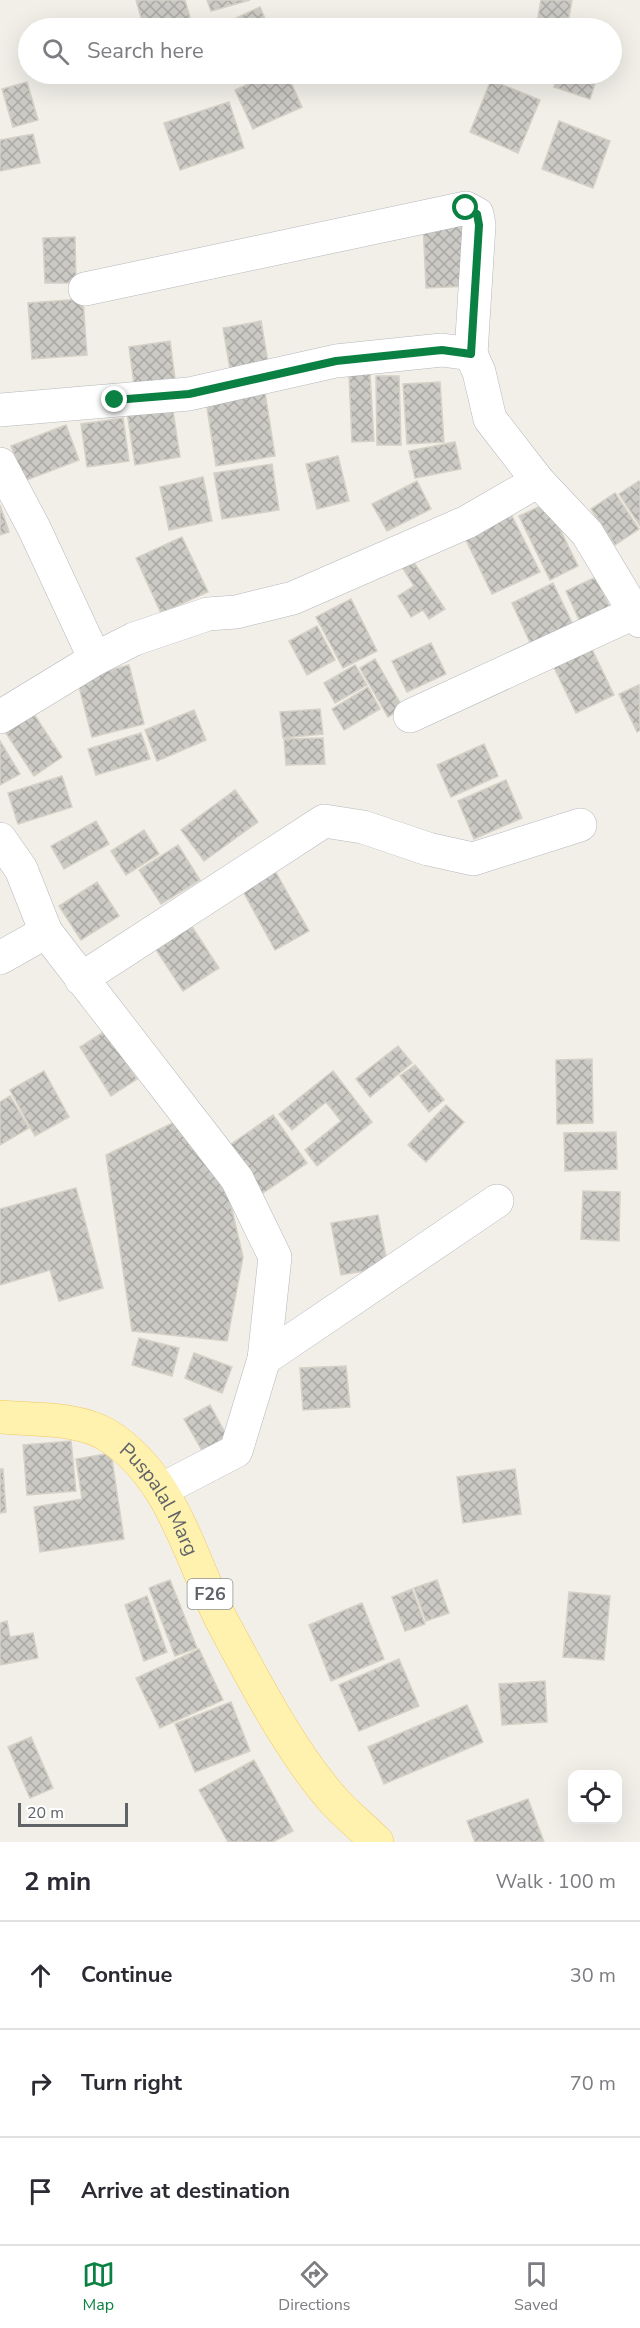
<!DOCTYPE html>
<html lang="en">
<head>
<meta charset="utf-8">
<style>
	body { margin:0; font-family:"Nunito Sans",sans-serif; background:#f2f2f3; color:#2b2b33 }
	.controls { position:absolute; right:18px; bottom:18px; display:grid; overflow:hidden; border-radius:12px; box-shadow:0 6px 24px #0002 }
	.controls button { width:54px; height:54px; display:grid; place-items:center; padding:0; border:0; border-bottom:2px solid #e1e1e2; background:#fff; color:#2b2b33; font:30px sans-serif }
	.scale { position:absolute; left:18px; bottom:15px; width:110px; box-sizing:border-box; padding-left:6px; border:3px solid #5f6368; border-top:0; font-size:16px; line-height:21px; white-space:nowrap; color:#5f6368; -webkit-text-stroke:4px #fff; paint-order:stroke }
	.stop { position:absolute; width:18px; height:18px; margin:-14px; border:4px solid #0b8043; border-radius:50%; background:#fff }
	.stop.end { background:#0b8043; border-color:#fff; box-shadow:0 2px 6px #0008 }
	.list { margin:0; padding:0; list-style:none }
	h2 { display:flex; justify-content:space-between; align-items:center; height:78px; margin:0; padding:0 24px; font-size:26px }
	h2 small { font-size:20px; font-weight:400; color:#7c7c81 }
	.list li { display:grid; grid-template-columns:39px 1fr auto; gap:18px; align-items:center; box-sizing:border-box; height:108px; padding:0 24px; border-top:2px solid #e1e1e2 }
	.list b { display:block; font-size:22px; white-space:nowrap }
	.list em { font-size:20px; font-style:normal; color:#7c7c81 }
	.icon { flex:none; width:33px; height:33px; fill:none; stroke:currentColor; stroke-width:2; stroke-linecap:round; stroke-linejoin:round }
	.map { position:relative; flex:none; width:640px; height:1842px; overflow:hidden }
	.search { position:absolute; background:#fff; box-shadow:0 6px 24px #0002; left:18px; right:18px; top:18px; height:66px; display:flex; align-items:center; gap:15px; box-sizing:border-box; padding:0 21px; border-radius:33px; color:#7c7c81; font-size:22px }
	.sheet { height:402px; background:#fff }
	nav { display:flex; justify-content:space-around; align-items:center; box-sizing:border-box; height:84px; border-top:2px solid #e1e1e2; background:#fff; font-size:16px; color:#7c7c81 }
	nav a { display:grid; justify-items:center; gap:3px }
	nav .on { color:#0b8043 }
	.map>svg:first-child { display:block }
	.building { fill:url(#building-cross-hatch); stroke:#d6d1c6; stroke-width:1.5 }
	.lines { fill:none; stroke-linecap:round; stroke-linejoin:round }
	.minor-casing { stroke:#b5b8bc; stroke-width:34 }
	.primary-casing { stroke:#f2c960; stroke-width:34 }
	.minor { stroke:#fff; stroke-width:33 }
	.primary { stroke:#fff2af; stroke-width:33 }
	.route { stroke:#0b8043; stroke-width:8 }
	.labels { text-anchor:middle; stroke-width:4.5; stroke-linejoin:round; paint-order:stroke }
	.shield { fill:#fff; stroke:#8f9295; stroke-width:1.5 }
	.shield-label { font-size:18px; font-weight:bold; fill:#5f6368 }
	.street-label { font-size:20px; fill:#5f6368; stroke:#fff }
</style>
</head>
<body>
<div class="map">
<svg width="640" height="1842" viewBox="0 0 640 1842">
	<defs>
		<pattern id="building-cross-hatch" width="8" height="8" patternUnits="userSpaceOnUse" patternTransform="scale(1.5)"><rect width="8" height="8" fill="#cccac5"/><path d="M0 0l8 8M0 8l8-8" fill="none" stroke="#a9a8a4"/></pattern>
	</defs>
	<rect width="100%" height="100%" fill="#f1efe8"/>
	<!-- building -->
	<g class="building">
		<path d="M 136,0 L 185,0 L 191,21 L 163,28 L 144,28 Z"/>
		<path d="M 207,0 L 250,0 L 211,11 Z"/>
		<path d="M 541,0 L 572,0 L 567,28 L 536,28 Z"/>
		<path d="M 260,7 L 269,28 L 225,28 L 223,24 Z"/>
		<path d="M 471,19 L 471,28 L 421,28 L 420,23 Z"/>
		<path d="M 270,74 L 287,74 L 302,107 L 253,129 L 235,90 Z"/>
		<path d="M 424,74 L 475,74 L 475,75 L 425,79 Z"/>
		<path d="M 558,74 L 598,74 L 590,99 L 554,87 Z"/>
		<path d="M 491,80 L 540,100 L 518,153 L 470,132 Z"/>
		<path d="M 27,82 L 38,120 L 13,127 L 2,89 Z"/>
		<path d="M 229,102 L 244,148 L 180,170 L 164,123 Z"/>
		<path d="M 559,121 L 610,141 L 593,188 L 542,169 Z"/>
		<path d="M 33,134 L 40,163 L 0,171 L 0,140 Z"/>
		<path d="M 469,221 L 471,286 L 426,288 L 423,222 Z"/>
		<path d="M 75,237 L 76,283 L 45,283 L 43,238 Z"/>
		<path d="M 83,299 L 87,355 L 32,359 L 28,303 Z"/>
		<path d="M 261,321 L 269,368 L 231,375 L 223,328 Z"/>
		<path d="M 170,341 L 176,386 L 135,392 L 129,347 Z"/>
		<path d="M 370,374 L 374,441 L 352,442 L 349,375 Z"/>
		<path d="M 376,376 L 399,376 L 401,445 L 377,445 Z"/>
		<path d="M 440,382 L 444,442 L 407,444 L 403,384 Z"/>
		<path d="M 264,386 L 275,456 L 216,466 L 205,395 Z"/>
		<path d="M 172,404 L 180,457 L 135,465 L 127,412 Z"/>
		<path d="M 123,418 L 129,461 L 87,467 L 81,424 Z"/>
		<path d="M 66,425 L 79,460 L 24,481 L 11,446 Z"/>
		<path d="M 455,442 L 461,469 L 415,478 L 409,451 Z"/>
		<path d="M 338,456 L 349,501 L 317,509 L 306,464 Z"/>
		<path d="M 272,464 L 279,510 L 222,519 L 214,473 Z"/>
		<path d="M 203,477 L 212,521 L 169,530 L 160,487 Z"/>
		<path d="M 417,481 L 431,509 L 387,531 L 372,504 Z"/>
		<path d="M 639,481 L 640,482 L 640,526 L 619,494 Z"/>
		<path d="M 615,493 L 639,529 L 615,545 L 591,509 Z"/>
		<path d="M 547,503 L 578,566 L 550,580 L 519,516 Z"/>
		<path d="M 0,505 L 9,532 L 0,535 Z"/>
		<path d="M 511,514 L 540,572 L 492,594 L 465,538 Z"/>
		<path d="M 182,537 L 208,592 L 161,613 L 136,558 Z"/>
		<path d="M 413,561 L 445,609 L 429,619 L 423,610 L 411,617 L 398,596 L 414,586 L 402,567 Z"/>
		<path d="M 596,577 L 611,610 L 581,624 L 566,591 Z"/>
		<path d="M 553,583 L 576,631 L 534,651 L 512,603 Z"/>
		<path d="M 351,599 L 377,651 L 343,668 L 316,617 Z"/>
		<path d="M 317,626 L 335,660 L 307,675 L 289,641 Z"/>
		<path d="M 588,641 L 614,695 L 576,713 L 550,659 Z"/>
		<path d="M 431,643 L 446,674 L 407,692 L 392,661 Z"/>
		<path d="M 375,659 L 403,708 L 388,717 L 360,668 Z"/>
		<path d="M 129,665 L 144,724 L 92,737 L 77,679 Z"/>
		<path d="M 355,665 L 367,685 L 335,703 L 324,683 Z"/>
		<path d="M 639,685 L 640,730 L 637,732 L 619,694 Z"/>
		<path d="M 368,687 L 380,709 L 344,730 L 332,709 Z"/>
		<path d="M 30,708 L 62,757 L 34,776 L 2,727 Z"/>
		<path d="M 320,709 L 323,734 L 283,738 L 280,712 Z"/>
		<path d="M 194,710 L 206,740 L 157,761 L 145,730 Z"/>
		<path d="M 141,733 L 150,759 L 96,775 L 88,749 Z"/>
		<path d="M 323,738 L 325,764 L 286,765 L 284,739 Z"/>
		<path d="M 0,741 L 20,774 L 0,785 Z"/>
		<path d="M 484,744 L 498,776 L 451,797 L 437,765 Z"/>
		<path d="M 62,776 L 72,807 L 18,824 L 8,793 Z"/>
		<path d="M 506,780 L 522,818 L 474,839 L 458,801 Z"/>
		<path d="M 235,790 L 258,822 L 204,861 L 181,830 Z"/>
		<path d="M 96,821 L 109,844 L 64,869 L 51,846 Z"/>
		<path d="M 144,830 L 159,854 L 126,875 L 111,851 Z"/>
		<path d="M 178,845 L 200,880 L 161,904 L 139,870 Z"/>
		<path d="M 270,862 L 309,931 L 275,950 L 238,882 Z"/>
		<path d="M 97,882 L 119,916 L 81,940 L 59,906 Z"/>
		<path d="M 187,919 L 219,968 L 183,991 L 151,942 Z"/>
		<path d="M 105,1031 L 137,1079 L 111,1096 L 80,1047 Z"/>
		<path d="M 398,1046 L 412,1063 L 370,1097 L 356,1079 Z"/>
		<path d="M 592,1059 L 593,1123 L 557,1124 L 556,1060 Z"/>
		<path d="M 415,1065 L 444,1100 L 429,1112 L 400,1076 Z"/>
		<path d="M 44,1071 L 69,1117 L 35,1136 L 10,1090 Z"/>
		<path d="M 333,1071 L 372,1122 L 317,1166 L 305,1150 L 341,1121 L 326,1102 L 292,1130 L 279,1114 Z"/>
		<path d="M 10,1096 L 29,1128 L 0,1145 L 0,1102 Z"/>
		<path d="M 446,1105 L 464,1122 L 426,1162 L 408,1145 Z"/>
		<path d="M 273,1115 L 307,1163 L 260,1195 L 227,1147 Z"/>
		<path d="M 179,1120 L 227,1188 L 243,1257 L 227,1341 L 132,1331 L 106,1155 Z"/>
		<path d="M 616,1132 L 617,1169 L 565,1171 L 564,1133 Z"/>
		<path d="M 76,1188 L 103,1288 L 59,1301 L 50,1270 L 0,1285 L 0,1209 Z"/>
		<path d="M 583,1191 L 620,1192 L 619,1241 L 581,1239 Z"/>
		<path d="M 378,1215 L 388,1267 L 341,1275 L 331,1223 Z"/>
		<path d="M 139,1338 L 179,1348 L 172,1376 L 132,1365 Z"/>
		<path d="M 194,1353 L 232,1367 L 222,1393 L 185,1378 Z"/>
		<path d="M 346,1366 L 350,1407 L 303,1410 L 300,1368 Z"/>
		<path d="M 210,1405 L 229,1440 L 204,1454 L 184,1419 Z"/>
		<path d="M 71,1441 L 76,1491 L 27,1495 L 23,1445 Z"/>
		<path d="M 111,1453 L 124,1539 L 40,1552 L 34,1507 L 82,1499 L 76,1459 Z"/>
		<path d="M 0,1469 L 3,1469 L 6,1512 L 0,1513 Z"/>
		<path d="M 515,1469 L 521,1514 L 463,1523 L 457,1477 Z"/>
		<path d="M 170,1580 L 197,1648 L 175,1656 L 149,1588 Z"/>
		<path d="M 437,1580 L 449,1613 L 426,1621 L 414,1588 Z"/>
		<path d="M 412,1589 L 425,1624 L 405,1631 L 392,1597 Z"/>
		<path d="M 569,1592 L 610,1596 L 604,1660 L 563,1657 Z"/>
		<path d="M 147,1596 L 167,1652 L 144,1661 L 125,1605 Z"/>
		<path d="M 362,1603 L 384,1659 L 331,1681 L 309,1625 Z"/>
		<path d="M 7,1621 L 10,1637 L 33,1633 L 38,1658 L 0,1665 L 0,1623 Z"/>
		<path d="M 199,1649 L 223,1700 L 160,1728 L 136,1678 Z"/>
		<path d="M 399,1659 L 419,1706 L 359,1731 L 339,1685 Z"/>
		<path d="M 545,1681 L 547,1722 L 502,1725 L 499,1684 Z"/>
		<path d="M 231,1702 L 250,1751 L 195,1772 L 175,1724 Z"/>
		<path d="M 467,1705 L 483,1742 L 384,1784 L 368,1747 Z"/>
		<path d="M 31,1737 L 53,1788 L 30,1798 L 8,1747 Z"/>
		<path d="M 254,1760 L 293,1831 L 273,1842 L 228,1842 L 199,1790 Z"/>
		<path d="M 528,1799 L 544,1842 L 475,1842 L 467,1821 Z"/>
	</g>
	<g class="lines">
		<defs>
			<g id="minor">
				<path d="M 85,289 L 466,208 L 477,214 L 479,225 L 471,354"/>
				<path d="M 0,410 L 189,394 L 336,361 L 442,350 L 471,354 L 479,372 L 490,419 L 538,481 L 587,533 L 640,621"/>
				<path d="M 0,464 L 34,528 L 95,659"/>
				<path d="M 410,716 L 640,610"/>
				<path d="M 0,717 L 95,659 L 134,639 L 208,614 L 236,612 L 293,598 L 467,522 L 538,481"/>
				<path d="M 0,839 L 21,869 L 46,932 L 237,1179 L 275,1257 L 264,1359 L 236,1451 L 161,1490"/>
				<path d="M 0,958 L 46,932"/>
				<path d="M 81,979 L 324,821 L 363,827 L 428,849 L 473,859 L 580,825"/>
				<path d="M 264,1359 L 497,1201"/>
			</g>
			<g id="primary">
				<path id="s1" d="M 0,1417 C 34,1420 77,1417 107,1435 C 173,1476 190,1559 223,1623 C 255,1682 290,1751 334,1801 C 347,1815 363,1828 377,1842"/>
			</g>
		</defs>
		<!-- minor casing -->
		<use href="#minor" class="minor-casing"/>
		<!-- primary casing -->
		<use href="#primary" class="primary-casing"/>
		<!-- minor -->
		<use href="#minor" class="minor"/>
		<!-- primary -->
		<use href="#primary" class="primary"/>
	</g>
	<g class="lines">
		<!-- route -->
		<path class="route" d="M 115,400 L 189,394 L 336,361 L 442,350 L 471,354 L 479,225 L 477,214 L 466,208"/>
	</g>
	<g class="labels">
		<!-- shield labels -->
		<rect class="shield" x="187.5" y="1579" width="45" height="30" rx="4.5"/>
		<g class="shield-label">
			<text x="210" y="1600">F26</text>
		</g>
		<!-- street labels -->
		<g class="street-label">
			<text dy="7" stroke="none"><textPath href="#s1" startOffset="194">Puspalal Marg</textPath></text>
		</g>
	</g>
</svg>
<div class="controls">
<button><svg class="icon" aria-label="locate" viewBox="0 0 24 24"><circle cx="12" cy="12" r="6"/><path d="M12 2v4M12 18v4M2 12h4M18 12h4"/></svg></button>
</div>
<div class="scale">20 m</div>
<div class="stop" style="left:466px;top:208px"></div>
<div class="stop end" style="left:115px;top:400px"></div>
<div class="search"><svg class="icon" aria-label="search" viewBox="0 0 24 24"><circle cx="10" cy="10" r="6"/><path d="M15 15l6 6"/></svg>Search here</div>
</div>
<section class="sheet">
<h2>2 min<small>Walk · 100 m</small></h2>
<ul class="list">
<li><svg class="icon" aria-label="ahead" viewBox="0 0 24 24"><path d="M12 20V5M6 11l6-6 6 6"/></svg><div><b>Continue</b></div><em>30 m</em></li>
<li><svg class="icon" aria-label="right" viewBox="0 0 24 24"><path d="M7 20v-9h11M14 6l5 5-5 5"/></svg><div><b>Turn right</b></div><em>70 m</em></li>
<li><svg class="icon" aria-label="arrive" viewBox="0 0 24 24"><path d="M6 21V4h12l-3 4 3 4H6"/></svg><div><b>Arrive at destination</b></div></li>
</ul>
</section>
<nav>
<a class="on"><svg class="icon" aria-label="map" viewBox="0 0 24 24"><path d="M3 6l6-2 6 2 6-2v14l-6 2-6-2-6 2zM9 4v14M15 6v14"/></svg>Map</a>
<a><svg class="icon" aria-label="directions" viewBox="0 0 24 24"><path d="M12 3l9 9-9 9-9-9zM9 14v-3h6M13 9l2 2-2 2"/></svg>Directions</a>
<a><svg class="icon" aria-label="saved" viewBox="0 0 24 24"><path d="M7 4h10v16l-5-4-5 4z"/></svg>Saved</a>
</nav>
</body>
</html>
